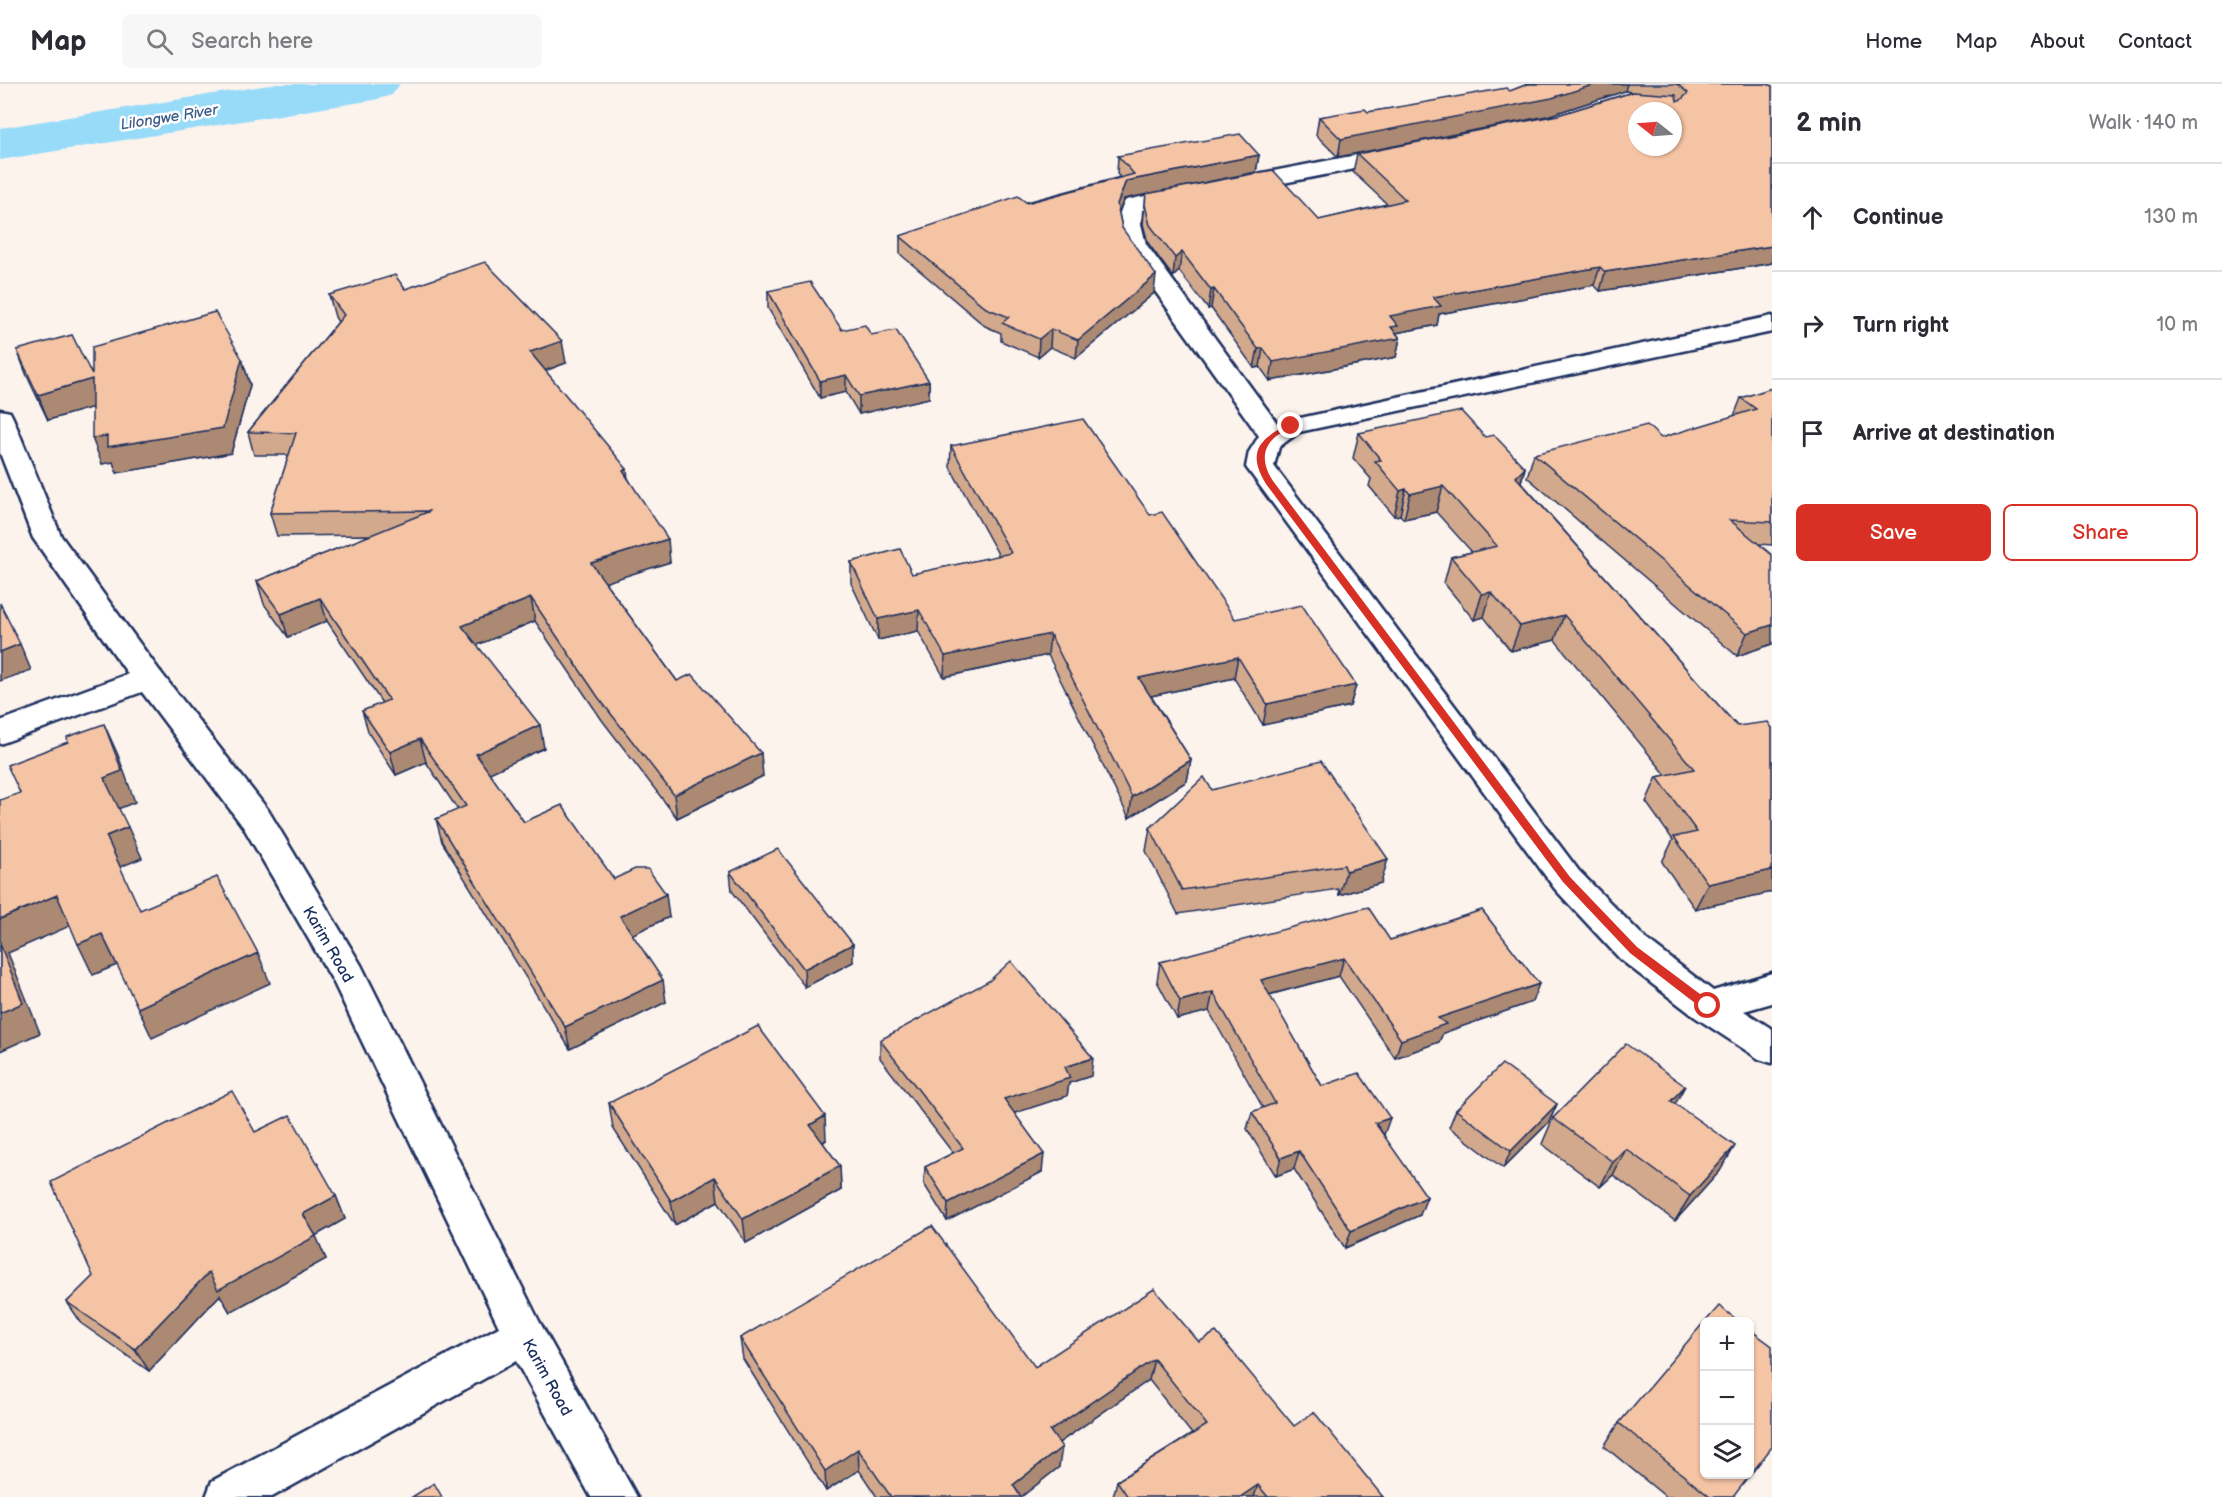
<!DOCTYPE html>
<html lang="en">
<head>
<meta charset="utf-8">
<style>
	body { margin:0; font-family:"Balsamiq Sans",sans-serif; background:#f7f7f7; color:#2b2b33 }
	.controls { position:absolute; right:18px; bottom:18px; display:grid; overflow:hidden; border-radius:9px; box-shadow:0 2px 4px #0004 }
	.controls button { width:54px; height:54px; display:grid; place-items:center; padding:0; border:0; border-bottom:2px solid #e1e1e2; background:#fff; color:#2b2b33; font:30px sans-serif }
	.compass { position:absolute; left:1628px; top:18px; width:54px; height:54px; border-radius:50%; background:#fff; box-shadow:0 2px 4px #0004; rotate:287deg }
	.stop { position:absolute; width:18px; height:18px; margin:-14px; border:4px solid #d93025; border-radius:50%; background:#fff }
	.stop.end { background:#d93025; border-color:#fff; box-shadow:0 2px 6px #0008 }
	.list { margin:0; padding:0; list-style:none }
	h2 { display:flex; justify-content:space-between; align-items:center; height:78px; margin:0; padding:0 24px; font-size:26px }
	h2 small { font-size:20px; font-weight:400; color:#7c7c81 }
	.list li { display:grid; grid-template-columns:39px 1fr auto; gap:18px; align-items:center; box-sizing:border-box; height:108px; padding:0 24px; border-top:2px solid #e1e1e2 }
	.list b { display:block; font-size:22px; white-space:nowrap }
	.list em { font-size:20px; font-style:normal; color:#7c7c81 }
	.actions { display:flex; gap:12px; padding:18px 24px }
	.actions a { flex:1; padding:14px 0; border:2px solid #d93025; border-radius:9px; text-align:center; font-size:21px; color:#d93025 }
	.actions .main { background:#d93025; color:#fff }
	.icon { flex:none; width:33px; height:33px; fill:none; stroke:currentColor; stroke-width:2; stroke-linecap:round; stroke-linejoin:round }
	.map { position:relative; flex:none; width:1772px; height:1413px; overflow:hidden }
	header { display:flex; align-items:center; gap:36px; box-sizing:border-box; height:84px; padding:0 30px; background:#fff; border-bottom:2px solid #e1e1e2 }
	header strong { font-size:28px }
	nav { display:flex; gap:33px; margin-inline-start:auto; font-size:21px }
	.search { width:420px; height:54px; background:#f7f7f7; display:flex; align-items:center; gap:15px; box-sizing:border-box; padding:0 21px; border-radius:9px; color:#7c7c81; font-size:22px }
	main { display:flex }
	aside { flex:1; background:#fff }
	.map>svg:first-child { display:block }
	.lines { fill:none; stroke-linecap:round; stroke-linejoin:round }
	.river { fill:#97dbf9; fill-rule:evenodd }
	.minor-casing { stroke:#1b2f5e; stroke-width:5 }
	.minor { fill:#fff; fill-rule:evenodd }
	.wall { fill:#d3a98d; stroke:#1b2f5e; stroke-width:1.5 }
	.shaded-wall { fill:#ac8973; stroke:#1b2f5e; stroke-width:1.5 }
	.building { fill:#f5c4a4; stroke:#1b2f5e; stroke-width:1.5; fill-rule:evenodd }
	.route { fill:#d93025 }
	.labels { text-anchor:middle; stroke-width:5; stroke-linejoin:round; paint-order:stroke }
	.far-water-label { font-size:15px; font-style:italic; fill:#3a5a85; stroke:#fff }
	.street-label { font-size:16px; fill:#1b2f5e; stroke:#fff }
</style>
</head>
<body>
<header>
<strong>Map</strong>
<div class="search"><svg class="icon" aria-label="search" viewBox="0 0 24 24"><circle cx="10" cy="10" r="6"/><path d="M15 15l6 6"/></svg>Search here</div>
<nav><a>Home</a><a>Map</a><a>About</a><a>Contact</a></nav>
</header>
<main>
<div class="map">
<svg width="1772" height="1413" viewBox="0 0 1772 1413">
	<rect width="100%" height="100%" fill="#fdf3ed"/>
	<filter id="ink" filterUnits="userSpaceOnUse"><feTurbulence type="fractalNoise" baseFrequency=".0167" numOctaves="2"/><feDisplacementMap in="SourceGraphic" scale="12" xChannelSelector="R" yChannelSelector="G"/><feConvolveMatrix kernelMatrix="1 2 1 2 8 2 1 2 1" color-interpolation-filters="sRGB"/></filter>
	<g filter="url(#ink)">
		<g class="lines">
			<!-- river -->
			<path class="river" d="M 276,0 L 400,0 L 392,11 L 374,16 L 0,76 L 0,44 Z"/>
			<defs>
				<g id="minor">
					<path d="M 1398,63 L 1406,65 L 1409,70 L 1406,75 L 1237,108 L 1229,106 L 1225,101 L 1229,96 L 1237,94 Z"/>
					<path d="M 1189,103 L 1197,105 L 1201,110 L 1197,115 L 1142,126 L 1141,140 L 1146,160 L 1277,339 L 1772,232 L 1772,248 L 1299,348 L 1279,363 L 1274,382 L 1579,787 L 1647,856 L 1713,907 L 1772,889 L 1772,919 L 1744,927 L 1772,945 L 1772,979 L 1759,975 L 1695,933 L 1621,876 L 1555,805 L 1246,383 L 1249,368 L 1259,352 L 1122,161 C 1117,143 1114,132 1126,116 Z"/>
					<path d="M 0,326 L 10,328 L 13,334 L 61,452 L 159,586 L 268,726 L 361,881 L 539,1237 L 637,1413 L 591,1413 L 516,1277 L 272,1413 L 206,1413 L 212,1397 L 499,1243 L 333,897 L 244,744 L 142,608 L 0,660 L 0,637 L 128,590 L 33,454 L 0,369 Z"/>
				</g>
			</defs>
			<!-- minor casing -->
			<use href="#minor" class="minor-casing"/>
			<!-- minor -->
			<use href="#minor" class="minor"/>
		</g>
		<!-- wall -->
		<g class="wall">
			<path d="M 1528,0 L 1767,0 L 1772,2 L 1772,179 L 1600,207 L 1594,201 L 1439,230 L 1437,241 L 1396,249 L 1400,254 L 1396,273 L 1270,297 L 1260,283 L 1254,284 L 1211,224 L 1208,225 L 1179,187 L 1173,193 L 1148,159 L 1143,140 L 1146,110 L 1124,115 L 1119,129 L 1122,144 L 1154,209 L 1076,274 L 1050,263 L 1038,273 L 1001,257 L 1001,249 L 985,242 L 900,170 L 900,152 L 1120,93 L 1117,90 L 1118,72 L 1259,71 L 1256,88 L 1319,136 L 1387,120 L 1353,88 L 1357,70 L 1558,31 L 1632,8 L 1625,7 L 1547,32 L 1338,73 L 1316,51 L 1319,33 L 1368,28 L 1510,7 Z"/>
			<path d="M 405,205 L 566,279 L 545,287 L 628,394 L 670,478 L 605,498 L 677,597 L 763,692 L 677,734 L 602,636 L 535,537 L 477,561 L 544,664 L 489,689 L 524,738 L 614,795 L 669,833 L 632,850 L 666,918 L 570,965 L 442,758 L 436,735 L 458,726 L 426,678 L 396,691 L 369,650 L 362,627 L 382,619 L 327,537 L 288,553 L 264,520 L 257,497 L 371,451 L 277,452 L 270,429 L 289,371 L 254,371 L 248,348 L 338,238 L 335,233 L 329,211 Z"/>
			<path d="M 768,207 L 842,246 L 871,251 L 929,297 L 929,314 L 859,330 L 846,308 L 820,314 L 768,224 Z"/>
			<path d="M 17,266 L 92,291 L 242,275 L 250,301 L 231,369 L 117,389 L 113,378 L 102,380 L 92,323 L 48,336 L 27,292 Z"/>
			<path d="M 1772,304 L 1772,461 L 1759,460 L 1772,560 L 1737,572 L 1527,393 L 1534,370 L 1661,354 L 1734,332 L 1741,314 Z"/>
			<path d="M 1359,349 L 1485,353 L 1525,384 L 1521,398 L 1737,642 L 1772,644 L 1772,808 L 1695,825 L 1662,778 L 1673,756 L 1646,718 L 1657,693 L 1666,691 L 1555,556 L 1511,567 L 1484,533 L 1474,536 L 1444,499 L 1451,473 L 1472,468 L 1436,428 L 1404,435 L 1400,431 L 1394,432 L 1369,402 L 1371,395 L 1353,374 Z"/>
			<path d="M 951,362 L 1150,431 L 1235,535 L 1356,601 L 1350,622 L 1263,641 L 1234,594 L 1151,612 L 1191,676 L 1187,697 L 1129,734 L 1048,571 L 944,593 L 918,547 L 878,556 L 851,499 L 851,478 L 912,490 L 999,472 L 950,383 Z"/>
			<path d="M 1212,706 L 1381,799 L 1339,811 L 1338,805 L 1178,830 L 1146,767 L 1150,744 Z"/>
			<path d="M 730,788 L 853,878 L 805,903 L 732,807 Z"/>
			<path d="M 1390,856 L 1532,918 L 1443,949 L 1439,958 L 1395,974 L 1339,892 L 1269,911 L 1322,1002 L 1384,1051 L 1420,1131 L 1345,1164 L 1294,1085 L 1276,1092 L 1247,1045 L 1252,1028 L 1263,1024 L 1209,927 L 1177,935 L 1157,897 L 1160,878 Z"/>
			<path d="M 880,956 L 1091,992 L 1069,999 L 1067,1012 L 1014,1029 L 1042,1088 L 947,1137 L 924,1100 L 925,1083 L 953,1069 L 880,974 Z"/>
			<path d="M 609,1019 L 826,1056 L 823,1059 L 840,1082 L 841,1106 L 746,1159 L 718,1117 L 675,1141 L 613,1044 Z"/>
			<path d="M 1557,1020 L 1549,1038 L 1503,1084 L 1449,1043 L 1456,1026 Z"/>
			<path d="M 1675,1020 L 1720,1087 L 1675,1137 L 1613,1091 L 1600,1103 L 1542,1060 L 1553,1034 Z"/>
			<path d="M 255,1048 L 336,1112 L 345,1135 L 315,1152 L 326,1175 L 230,1228 L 220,1211 L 149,1287 L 82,1240 L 67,1218 Z"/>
			<path d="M 740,1254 L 1035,1283 L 1199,1258 L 1294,1342 L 1383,1413 L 1113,1413 L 1117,1397 L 1192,1350 L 1149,1296 L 1059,1359 L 1059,1383 L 1021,1413 L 877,1413 L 859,1386 L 826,1407 L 743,1275 Z"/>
			<path d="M 1619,1339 L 1733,1413 L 1666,1413 L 1604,1362 Z"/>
		</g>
		<!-- shaded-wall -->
		<g class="shaded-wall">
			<path d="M 1596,0 L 1627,0 L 1625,7 L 1547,32 L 1338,73 L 1341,55 Z"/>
			<path d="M 1259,71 L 1256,88 L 1124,115 L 1115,138 L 1117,120 L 1126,97 Z"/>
			<path d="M 1772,162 L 1772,179 L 1600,207 L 1605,188 Z"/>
			<path d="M 1182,168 L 1179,187 L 1173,193 L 1175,174 Z"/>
			<path d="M 1600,183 L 1594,201 L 1439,230 L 1437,241 L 1396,249 L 1395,255 L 1400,254 L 1396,273 L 1270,297 L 1273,278 L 1390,232 L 1433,213 Z"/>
			<path d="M 1156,191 L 1154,209 L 1076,274 L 1078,256 Z"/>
			<path d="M 1214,205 L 1211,224 L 1208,225 L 1211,206 Z"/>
			<path d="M 1051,245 L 1050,263 L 1038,273 L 1039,255 Z"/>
			<path d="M 562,257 L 566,279 L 533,291 L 530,268 Z"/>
			<path d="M 1263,264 L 1260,283 L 1254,284 L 1258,265 Z"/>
			<path d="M 242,275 L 250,301 L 231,369 L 117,389 L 113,378 L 102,380 L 92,354 Z"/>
			<path d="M 846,291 L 846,308 L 820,314 L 820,297 Z"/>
			<path d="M 92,295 L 101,321 L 48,336 L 38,311 Z"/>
			<path d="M 929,297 L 929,314 L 859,330 L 859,312 Z"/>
			<path d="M 1525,384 L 1517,410 L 1516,393 Z"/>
			<path d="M 627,385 L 629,408 L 623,387 Z"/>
			<path d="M 1443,402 L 1436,428 L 1404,435 L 1410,410 Z"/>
			<path d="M 1406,405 L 1400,431 L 1394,432 L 1400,407 Z"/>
			<path d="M 668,455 L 670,478 L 594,502 L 591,479 Z"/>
			<path d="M 1491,508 L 1484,533 L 1474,536 L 1482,510 Z"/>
			<path d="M 320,514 L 327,537 L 288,553 L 281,530 Z"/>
			<path d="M 531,514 L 535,537 L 468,565 L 462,542 Z"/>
			<path d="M 919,526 L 918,547 L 878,556 L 878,535 Z"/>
			<path d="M 1564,531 L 1555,556 L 1511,567 L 1520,542 Z"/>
			<path d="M 1772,541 L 1772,560 L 1737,572 L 1747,549 Z"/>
			<path d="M 1050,550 L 1048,571 L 944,593 L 945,572 Z"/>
			<path d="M 20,560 L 31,586 L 0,597 L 0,568 Z"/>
			<path d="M 1238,573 L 1234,594 L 1137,615 L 1139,594 Z"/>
			<path d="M 1356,601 L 1350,622 L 1263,641 L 1267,620 Z"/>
			<path d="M 104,640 L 118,671 L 135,718 L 118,725 L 104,694 Z"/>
			<path d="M 540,641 L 544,664 L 481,693 L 476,670 Z"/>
			<path d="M 420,655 L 426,678 L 396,691 L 390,668 Z"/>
			<path d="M 761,669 L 763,692 L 677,734 L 674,711 Z"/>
			<path d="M 1191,676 L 1187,697 L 1129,734 L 1132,713 Z"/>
			<path d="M 128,743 L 142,774 L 120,783 L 106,752 Z"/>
			<path d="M 1388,775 L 1381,799 L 1339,811 L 1346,787 Z"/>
			<path d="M 1772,786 L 1772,808 L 1695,825 L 1708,800 Z"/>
			<path d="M 666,810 L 669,833 L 623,855 L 620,832 Z"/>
			<path d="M 57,811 L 72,841 L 8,869 L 40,949 L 0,967 L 0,835 Z"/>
			<path d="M 102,850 L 117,881 L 93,891 L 78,860 Z"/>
			<path d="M 853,860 L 853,878 L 805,903 L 804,885 Z"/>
			<path d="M 258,869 L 270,899 L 152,954 L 138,924 Z"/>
			<path d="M 1344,874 L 1339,892 L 1257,914 L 1261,896 Z"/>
			<path d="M 663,896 L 666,918 L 570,965 L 565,943 Z"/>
			<path d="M 1539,900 L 1532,918 L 1443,949 L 1439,958 L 1395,974 L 1401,956 L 1438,934 Z"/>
			<path d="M 1213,908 L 1209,927 L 1177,935 L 1180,917 Z"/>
			<path d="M 1093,974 L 1091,992 L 1069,999 L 1067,1012 L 1003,1033 L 1004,1015 L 1065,983 Z"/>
			<path d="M 1685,1002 L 1671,1028 L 1671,1017 Z"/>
			<path d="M 1557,1020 L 1549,1038 L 1503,1084 L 1511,1067 Z"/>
			<path d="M 825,1032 L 826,1056 L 811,1065 L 810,1041 Z"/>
			<path d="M 1390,1034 L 1384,1051 L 1375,1039 Z"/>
			<path d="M 1735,1062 L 1720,1087 L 1675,1137 L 1690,1112 Z"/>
			<path d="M 1626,1065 L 1613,1091 L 1600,1103 L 1613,1078 Z"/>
			<path d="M 1299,1067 L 1294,1085 L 1276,1092 L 1281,1074 Z"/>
			<path d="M 1044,1070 L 1042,1088 L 947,1137 L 948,1119 Z"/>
			<path d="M 840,1082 L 841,1106 L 746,1159 L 743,1135 Z"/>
			<path d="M 715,1093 L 718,1117 L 675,1141 L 671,1117 Z"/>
			<path d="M 336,1112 L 345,1135 L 313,1153 L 303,1130 Z"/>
			<path d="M 1427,1113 L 1420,1131 L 1345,1164 L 1351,1147 Z"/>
			<path d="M 316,1152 L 326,1175 L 230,1228 L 220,1211 L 149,1287 L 135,1265 L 209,1188 Z"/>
			<path d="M 1154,1275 L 1149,1296 L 1047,1367 L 1050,1347 Z"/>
			<path d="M 1062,1363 L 1059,1383 L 1021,1413 L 1013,1401 Z"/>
			<path d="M 858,1365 L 859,1386 L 826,1407 L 825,1387 Z"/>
			<path d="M 1258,1401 L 1254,1413 L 1240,1413 Z"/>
		</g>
		<!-- building -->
		<g class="building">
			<path d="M 1528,0 L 1596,0 L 1552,14 L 1341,55 L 1319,33 L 1365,25 L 1368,28 L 1404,22 L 1506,4 L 1510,7 Z"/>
			<path d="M 1677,0 L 1767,0 L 1772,2 L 1772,162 L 1605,188 L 1600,183 L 1433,213 L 1441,222 L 1390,232 L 1398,242 L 1391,243 L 1400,254 L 1273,278 L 1263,264 L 1258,265 L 1214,205 L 1211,206 L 1182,168 L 1175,174 L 1150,141 L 1145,121 L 1146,110 L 1273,86 L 1319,136 L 1406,116 L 1357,70 L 1558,31 L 1633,8 L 1676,11 L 1677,17 L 1680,17 L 1688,9 ZM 1637,27 L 1673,27 L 1673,63 L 1637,63 Z"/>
			<path d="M 1240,50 L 1259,71 L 1126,97 L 1117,120 L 1122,144 L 1156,191 L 1078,256 L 1051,245 L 1039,255 L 1002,239 L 1009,233 L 986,224 L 900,152 L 1018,112 L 1027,119 L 1134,90 L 1118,72 Z"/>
			<path d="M 485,178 L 562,257 L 530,268 L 627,385 L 623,387 L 668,455 L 591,479 L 677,597 L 692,590 L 761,669 L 674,711 L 598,613 L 531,514 L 462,542 L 540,641 L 476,670 L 524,738 L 562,721 L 614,795 L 635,785 L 648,785 L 666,810 L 620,832 L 663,896 L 565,943 L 436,735 L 466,722 L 420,655 L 390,668 L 362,627 L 389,616 L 320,514 L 281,530 L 257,497 L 430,427 L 270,429 L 296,349 L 248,348 L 344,231 L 329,211 L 395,191 L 405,205 Z"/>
			<path d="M 810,198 L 842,246 L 865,241 L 871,251 L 896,246 L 929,297 L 859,312 L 846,291 L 820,297 L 768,207 Z"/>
			<path d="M 215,228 L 242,275 L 223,344 L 107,363 L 107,352 L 92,354 L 92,295 L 38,311 L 17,266 L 72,251 L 92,291 L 92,263 Z"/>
			<path d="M 1772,304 L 1772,438 L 1730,436 L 1772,471 L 1772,541 L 1747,549 L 1534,370 L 1647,341 L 1661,354 L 1756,325 L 1741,314 Z"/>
			<path d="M 1461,327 L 1485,353 L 1494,351 L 1525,384 L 1516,393 L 1737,642 L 1768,638 L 1772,644 L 1772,786 L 1708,800 L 1674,753 L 1697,748 L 1657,693 L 1694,685 L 1564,531 L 1520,542 L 1491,508 L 1482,510 L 1451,473 L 1497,462 L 1443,402 L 1410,410 L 1406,405 L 1400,407 L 1375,377 L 1381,376 L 1359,349 Z"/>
			<path d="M 1083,335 L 1150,431 L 1162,428 L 1235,535 L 1302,521 L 1356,601 L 1267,620 L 1238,573 L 1139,594 L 1191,676 L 1132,713 L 1050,550 L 945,572 L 919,526 L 878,535 L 851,478 L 900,465 L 912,490 L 1011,469 L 951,362 Z"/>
			<path d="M 0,519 L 20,560 L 0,568 Z"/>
			<path d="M 104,640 L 122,687 L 104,694 L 128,743 L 106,752 L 140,826 L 217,793 L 258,869 L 138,924 L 102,850 L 78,860 L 57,811 L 0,835 L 0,716 L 20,709 L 7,681 L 68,658 L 67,653 Z"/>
			<path d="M 1321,677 L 1388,775 L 1346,787 L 1344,781 L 1182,806 L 1150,744 L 1204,693 L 1212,706 Z"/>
			<path d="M 778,765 L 853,860 L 804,885 L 730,788 Z"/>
			<path d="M 1368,823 L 1390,856 L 1482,826 L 1539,900 L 1438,934 L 1446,940 L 1401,956 L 1344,874 L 1261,896 L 1322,1002 L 1359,989 L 1390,1034 L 1375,1039 L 1427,1113 L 1351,1147 L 1299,1067 L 1281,1074 L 1252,1028 L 1275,1019 L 1213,908 L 1180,917 L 1160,878 Z"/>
			<path d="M 0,860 L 23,919 L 0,929 Z"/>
			<path d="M 1011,877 L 1093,974 L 1065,983 L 1070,994 L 1004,1015 L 1044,1070 L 948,1119 L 925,1083 L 963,1064 L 880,956 L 989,897 Z"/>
			<path d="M 758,942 L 825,1032 L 810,1041 L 840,1082 L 743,1135 L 715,1093 L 671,1117 L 609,1019 Z"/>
			<path d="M 1626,960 L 1685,1002 L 1671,1017 L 1735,1062 L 1690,1112 L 1626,1065 L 1613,1078 L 1553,1034 Z"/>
			<path d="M 1502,980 L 1557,1020 L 1511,1067 L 1456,1026 Z"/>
			<path d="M 232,1007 L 255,1048 L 290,1031 L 336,1112 L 303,1130 L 316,1152 L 218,1206 L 209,1188 L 135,1265 L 67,1218 L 93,1192 L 51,1098 Z"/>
			<path d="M 932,1142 L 1035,1283 L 1154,1205 L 1199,1258 L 1216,1248 L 1294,1342 L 1314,1328 L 1383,1413 L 1268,1413 L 1258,1401 L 1240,1413 L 1128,1413 L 1117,1397 L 1207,1341 L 1154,1275 L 1050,1347 L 1062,1363 L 1013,1401 L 1021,1413 L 891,1413 L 858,1365 L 825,1387 L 740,1254 Z"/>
			<path d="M 1719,1222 L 1740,1238 L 1705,1238 Z"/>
			<path d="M 1704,1238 L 1704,1390 L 1749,1390 L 1749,1245 L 1772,1262 L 1772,1363 L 1733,1413 L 1710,1413 L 1619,1339 Z"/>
			<path d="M 434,1399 L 442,1413 L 412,1413 Z"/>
		</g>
	</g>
	<!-- route -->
	<path class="route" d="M 1289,340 L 1295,342 C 1289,347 1280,348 1274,354 C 1260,367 1264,383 1273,397 L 1570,793 L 1637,863 L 1712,919 L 1712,926 L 1704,926 L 1630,869 L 1563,798 L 1266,400 C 1247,369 1258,355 1289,340 Z"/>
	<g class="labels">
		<!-- far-water labels -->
		<g class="far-water-label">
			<text transform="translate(169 33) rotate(-9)" y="5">Lilongwe River</text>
		</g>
		<!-- street labels -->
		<g class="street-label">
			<text transform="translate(329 860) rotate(60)" y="6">Karim Road</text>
			<text transform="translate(548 1293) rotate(61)" y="6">Karim Road</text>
		</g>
	</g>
</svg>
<div class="controls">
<button>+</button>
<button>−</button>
<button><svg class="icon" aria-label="layers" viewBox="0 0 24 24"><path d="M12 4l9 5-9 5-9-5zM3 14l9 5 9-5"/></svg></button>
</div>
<svg class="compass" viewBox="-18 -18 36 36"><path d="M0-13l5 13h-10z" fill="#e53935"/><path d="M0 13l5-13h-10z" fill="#7c7c81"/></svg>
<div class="stop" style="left:1708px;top:922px"></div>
<div class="stop end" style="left:1291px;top:342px"></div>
</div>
<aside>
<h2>2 min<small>Walk · 140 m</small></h2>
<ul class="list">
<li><svg class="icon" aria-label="ahead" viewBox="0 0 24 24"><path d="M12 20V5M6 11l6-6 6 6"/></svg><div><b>Continue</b></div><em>130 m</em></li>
<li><svg class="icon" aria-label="right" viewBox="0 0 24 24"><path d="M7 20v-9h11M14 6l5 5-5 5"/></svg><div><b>Turn right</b></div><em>10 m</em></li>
<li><svg class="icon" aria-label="arrive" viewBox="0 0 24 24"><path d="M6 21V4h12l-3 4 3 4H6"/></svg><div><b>Arrive at destination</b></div></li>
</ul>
<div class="actions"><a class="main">Save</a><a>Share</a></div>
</aside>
</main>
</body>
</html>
